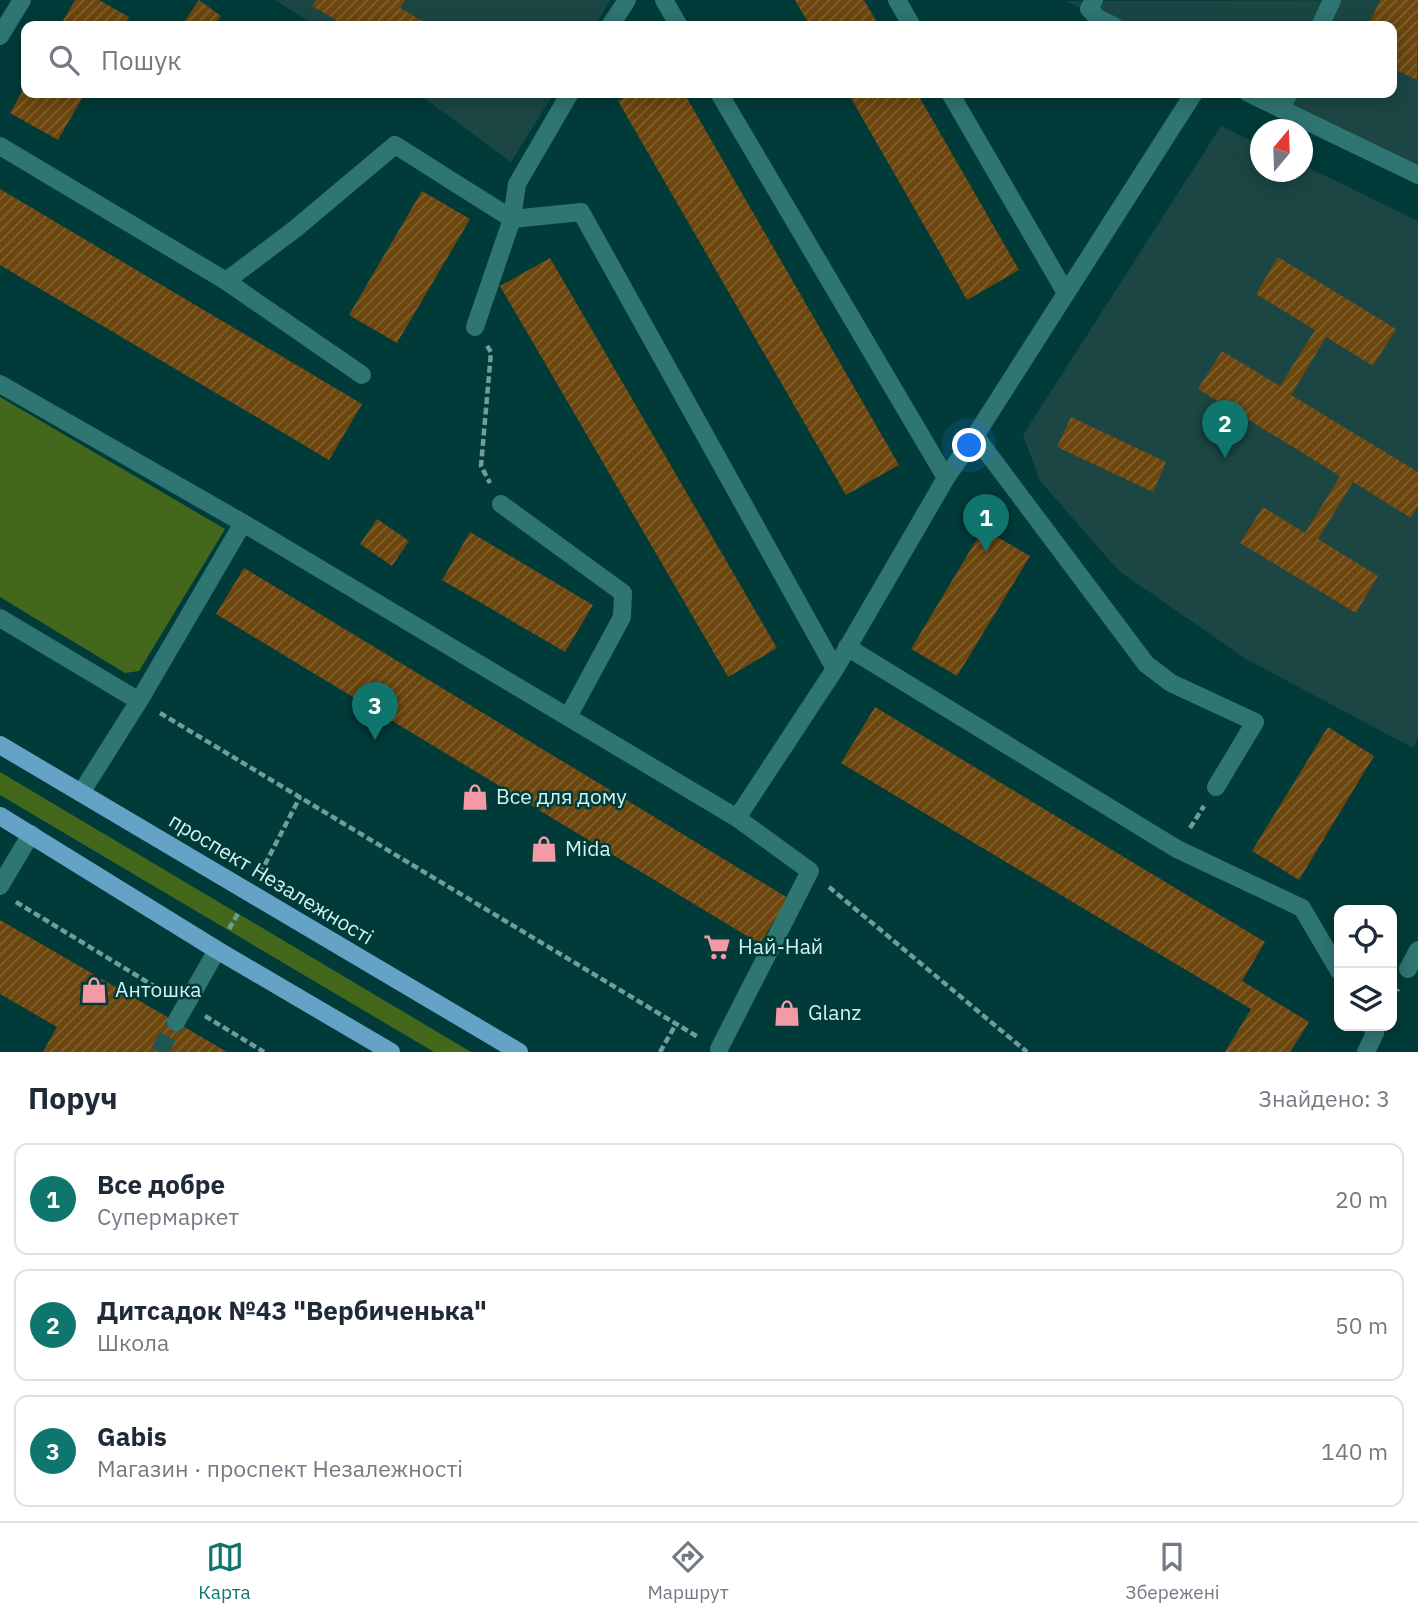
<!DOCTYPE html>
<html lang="uk">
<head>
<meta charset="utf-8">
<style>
	body { margin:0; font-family:"IBM Plex Sans",sans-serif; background:#f6f6f7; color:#1f2937 }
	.controls { position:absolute; right:21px; bottom:21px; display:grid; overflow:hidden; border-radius:14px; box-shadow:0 4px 18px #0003 }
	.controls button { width:63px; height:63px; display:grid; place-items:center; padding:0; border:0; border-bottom:2px solid #e0e1e3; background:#fff; color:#1f2937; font:35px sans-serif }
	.compass { position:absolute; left:1250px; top:119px; width:63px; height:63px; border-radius:50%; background:#fff; box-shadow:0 4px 18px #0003; rotate:19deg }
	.you { position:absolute; left:970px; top:446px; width:24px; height:24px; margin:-18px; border:5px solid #fff; border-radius:50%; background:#1a73e8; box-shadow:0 0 0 10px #1a73e833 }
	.badge { display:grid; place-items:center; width:46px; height:46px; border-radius:50%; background:#0f766e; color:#fff; font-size:23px; font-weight:700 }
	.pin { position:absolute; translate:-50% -58px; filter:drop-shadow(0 2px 4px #0008) }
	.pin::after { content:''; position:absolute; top:37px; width:24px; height:21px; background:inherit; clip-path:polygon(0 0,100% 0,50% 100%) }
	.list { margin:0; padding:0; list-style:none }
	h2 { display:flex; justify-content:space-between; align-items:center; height:91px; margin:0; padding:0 28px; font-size:30px }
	h2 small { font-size:23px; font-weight:400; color:#747a83 }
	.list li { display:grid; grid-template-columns:46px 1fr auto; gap:21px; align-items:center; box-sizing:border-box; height:112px; margin:0 14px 14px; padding:0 14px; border:2px solid #e0e1e3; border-radius:14px }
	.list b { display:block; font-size:26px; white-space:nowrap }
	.list p { margin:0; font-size:23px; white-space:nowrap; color:#747a83 }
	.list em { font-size:23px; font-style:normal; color:#747a83 }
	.icon { flex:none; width:38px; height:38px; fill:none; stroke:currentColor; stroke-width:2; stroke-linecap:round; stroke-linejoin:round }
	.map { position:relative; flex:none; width:1418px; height:1052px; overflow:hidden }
	.search { position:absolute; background:#fff; box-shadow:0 4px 18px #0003; left:21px; right:21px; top:21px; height:77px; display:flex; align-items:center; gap:18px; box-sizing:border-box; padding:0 24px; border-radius:14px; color:#747a83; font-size:26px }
	.sheet { height:469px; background:#fff }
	nav { display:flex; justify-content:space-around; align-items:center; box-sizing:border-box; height:98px; border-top:2px solid #e0e1e3; background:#fff; font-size:19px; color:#747a83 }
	nav a { display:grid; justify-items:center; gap:4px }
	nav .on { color:#0f766e }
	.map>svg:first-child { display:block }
	.built { fill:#1b4644 }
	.green { fill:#44681b }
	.building { fill:url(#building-hatch) }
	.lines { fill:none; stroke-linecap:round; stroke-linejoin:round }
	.minor-tunnel { stroke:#1f5654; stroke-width:18; stroke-dasharray:18 9; stroke-linecap:butt }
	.path { stroke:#709d9b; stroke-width:4.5; stroke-dasharray:7 3.5; stroke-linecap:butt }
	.minor { stroke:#2f7572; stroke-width:18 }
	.major { stroke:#64a3c6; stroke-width:18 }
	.labels { text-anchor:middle; stroke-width:5; stroke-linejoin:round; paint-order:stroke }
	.poi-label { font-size:21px; fill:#d1f2f0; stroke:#003b39; text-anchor:start }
	.street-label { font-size:21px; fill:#d1f2f0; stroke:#003b39 }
</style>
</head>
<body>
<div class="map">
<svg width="1418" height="1052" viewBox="0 0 1418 1052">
	<defs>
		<pattern id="building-hatch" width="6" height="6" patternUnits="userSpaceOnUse" patternTransform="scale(1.75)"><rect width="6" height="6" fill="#6c460d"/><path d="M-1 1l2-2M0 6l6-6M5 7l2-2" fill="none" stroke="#806131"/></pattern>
	</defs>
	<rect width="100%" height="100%" fill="#003b39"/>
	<!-- built -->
	<g class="built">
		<path d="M 275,0 L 610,0 L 595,26 L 315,26 Z"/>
		<path d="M 1418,0 L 1418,173 L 1254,93 L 1392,93 L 1392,26 L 1118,26 L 1066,1 Z"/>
		<path d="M 417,93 L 554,93 L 511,162 Z"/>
		<path d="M 1221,126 L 1260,145 L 1260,172 L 1302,172 L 1303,165 L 1418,221 L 1418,738 L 1413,748 L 1246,659 L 1119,571 L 1040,481 L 1023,435 Z"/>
	</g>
	<!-- green -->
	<g class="green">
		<path d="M 0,397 L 225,529 L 139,671 L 125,673 L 0,597 Z"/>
		<path d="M 0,772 L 471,1052 L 434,1052 L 0,795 Z"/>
	</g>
	<!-- building -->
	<g class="building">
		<path d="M 75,0 L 99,0 L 129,17 L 123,26 L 60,26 Z"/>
		<path d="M 199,0 L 221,16 L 213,26 L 190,26 L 184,22 Z"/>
		<path d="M 316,0 L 405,0 L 400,8 L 431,26 L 346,26 L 312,6 Z"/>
		<path d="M 795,0 L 864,0 L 879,26 L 810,26 Z"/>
		<path d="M 1380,0 L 1418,0 L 1417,80 L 1392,68 L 1392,26 L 1368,26 Z"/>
		<path d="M 26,85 L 26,93 L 85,93 L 58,140 L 10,113 Z"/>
		<path d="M 632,93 L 684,93 L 899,465 L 846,495 L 618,101 Z"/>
		<path d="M 848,93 L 917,93 L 1019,270 L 967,300 Z"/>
		<path d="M 0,189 L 362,404 L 329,460 L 0,265 Z"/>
		<path d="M 422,191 L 470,219 L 397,343 L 349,315 Z"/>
		<path d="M 1278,257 L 1396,329 L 1373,366 L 1326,337 L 1291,395 L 1418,472 L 1418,506 L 1411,518 L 1353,482 L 1318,539 L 1378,576 L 1356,613 L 1240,543 L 1263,507 L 1305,533 L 1340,476 L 1198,389 L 1222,351 L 1280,386 L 1315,330 L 1256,294 Z"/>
		<path d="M 550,258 L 777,648 L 728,677 L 500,286 Z"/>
		<path d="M 1071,417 L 1166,462 L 1153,492 L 1057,447 Z"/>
		<path d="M 377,519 L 409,541 L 392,566 L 360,544 Z"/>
		<path d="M 983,529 L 1030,556 L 957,676 L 911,649 Z"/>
		<path d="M 470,532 L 593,605 L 565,652 L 442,580 Z"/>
		<path d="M 244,568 L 788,898 L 760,944 L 216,614 Z"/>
		<path d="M 875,707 L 1265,942 L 1242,981 L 1309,1022 L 1290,1052 L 1225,1052 L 1251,1009 L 841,763 Z"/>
		<path d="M 1328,727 L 1374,756 L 1299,880 L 1252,851 Z"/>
		<path d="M 0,920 L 176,1022 L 227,1052 L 43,1052 L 57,1027 L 0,994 Z"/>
	</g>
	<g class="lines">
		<!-- minor-tunnel -->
		<path class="minor-tunnel" d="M 159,1052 L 176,1022"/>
		<!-- path -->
		<g class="path">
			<path d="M 487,346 L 491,352 L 481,466 L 490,483"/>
			<path d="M 160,713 L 698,1037"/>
			<path d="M 1190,828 L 1204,806"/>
			<path d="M 260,874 L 300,797"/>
			<path d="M 829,887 L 1027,1052"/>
			<path d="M 16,902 L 167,994"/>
			<path d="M 229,929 L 239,912"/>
			<path d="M 1392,1000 L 1398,989"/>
			<path d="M 205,1016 L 264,1052"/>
			<path d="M 660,1052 L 676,1024"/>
		</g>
		<!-- minor -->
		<g class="minor">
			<path d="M 664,0 L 679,26"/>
			<path d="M 897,0 L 912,26"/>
			<path d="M 1094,0 L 1089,9 L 1098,18 L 1114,26"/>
			<path d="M 610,26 L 627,0"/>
			<path d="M 1320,26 L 1332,0"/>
			<path d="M 0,36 L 22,0"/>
			<path d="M 719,93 L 946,478"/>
			<path d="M 950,93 L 1066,293"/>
			<path d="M 1248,93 L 1418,175"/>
			<path d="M 1281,109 L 1289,93"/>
			<path d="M 0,146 L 226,281 L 362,375"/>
			<path d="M 226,281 L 295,229 L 395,145 L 512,219 L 517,184 L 570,93"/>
			<path d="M 475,327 L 512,219 L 581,212 L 835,669"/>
			<path d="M 0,384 L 243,523 L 737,818"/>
			<path d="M 975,436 L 1146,664 L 1171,683 L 1255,722 L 1216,787"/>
			<path d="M 501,504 L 623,593 L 622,617 L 568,717"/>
			<path d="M 0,618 L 139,701"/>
			<path d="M 847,647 L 1177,849 L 1302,908 L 1339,971"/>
			<path d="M 81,793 L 139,701 L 243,523"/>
			<path d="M 0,886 L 31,834"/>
			<path d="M 1408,969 L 1418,950"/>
			<path d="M 176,1022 L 217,950"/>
			<path d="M 719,1049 L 810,871 L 737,818 L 835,669 L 946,478 L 975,436 L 1194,93"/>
			<path d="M 1366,1052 L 1375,1033 L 1371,1026"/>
		</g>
		<!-- major -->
		<g class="major">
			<path d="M 0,745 L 519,1052"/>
			<path d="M 0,816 L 217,950 L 391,1052"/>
		</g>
	</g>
	<!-- icons -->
	<defs>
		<symbol id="shop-bare" viewBox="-9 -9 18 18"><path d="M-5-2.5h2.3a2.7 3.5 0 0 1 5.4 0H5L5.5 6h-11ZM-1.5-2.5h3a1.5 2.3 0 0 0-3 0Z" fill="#f49aa6" stroke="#003b39" stroke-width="2.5" paint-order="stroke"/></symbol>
		<symbol id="supermarket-bare" viewBox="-9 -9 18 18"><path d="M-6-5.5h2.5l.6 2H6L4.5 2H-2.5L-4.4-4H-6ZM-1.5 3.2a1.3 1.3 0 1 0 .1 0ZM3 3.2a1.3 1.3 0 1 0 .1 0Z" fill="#f49aa6" stroke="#003b39" stroke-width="2.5" paint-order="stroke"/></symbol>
	</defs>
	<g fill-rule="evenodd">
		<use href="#shop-bare" x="456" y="778" width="38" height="38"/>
		<use href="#shop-bare" x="525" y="830" width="38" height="38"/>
		<use href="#supermarket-bare" x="698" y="928" width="38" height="38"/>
		<use href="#shop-bare" x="75" y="971" width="38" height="38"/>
		<use href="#shop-bare" x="768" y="994" width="38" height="38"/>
	</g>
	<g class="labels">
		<!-- poi labels -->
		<g class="poi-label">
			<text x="496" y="804">Все для дому</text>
			<text x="565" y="856">Mida</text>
			<text x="738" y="954">Най-Най</text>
			<text x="115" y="997">Антошка</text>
			<text x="808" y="1020">Glanz</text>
		</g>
		<!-- street labels -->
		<g class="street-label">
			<text transform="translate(271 879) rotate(31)" y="7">проспект Незалежності</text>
		</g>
	</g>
</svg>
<div class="controls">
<button><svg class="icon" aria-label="locate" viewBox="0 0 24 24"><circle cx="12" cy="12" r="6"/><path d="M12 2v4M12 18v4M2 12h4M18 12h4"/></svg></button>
<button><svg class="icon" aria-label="layers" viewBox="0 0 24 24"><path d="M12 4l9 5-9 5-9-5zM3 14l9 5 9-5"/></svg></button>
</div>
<svg class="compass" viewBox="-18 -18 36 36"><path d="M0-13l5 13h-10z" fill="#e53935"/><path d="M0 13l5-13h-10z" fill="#747a83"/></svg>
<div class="you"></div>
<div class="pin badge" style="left:986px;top:552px">1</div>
<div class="pin badge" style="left:1225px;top:458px">2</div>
<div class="pin badge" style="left:375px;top:740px">3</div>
<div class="search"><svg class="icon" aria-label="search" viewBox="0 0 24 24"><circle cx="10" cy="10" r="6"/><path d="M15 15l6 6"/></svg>Пошук</div>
</div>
<section class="sheet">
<h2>Поруч<small>Знайдено: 3</small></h2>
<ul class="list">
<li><span class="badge">1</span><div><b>Все добре</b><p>Супермаркет</p></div><em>20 m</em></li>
<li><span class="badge">2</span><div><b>Дитсадок №43 &quot;Вербиченька&quot;</b><p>Школа</p></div><em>50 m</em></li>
<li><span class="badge">3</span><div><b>Gabis</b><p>Магазин · проспект Незалежності</p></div><em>140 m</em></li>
</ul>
</section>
<nav>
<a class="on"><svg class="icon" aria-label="map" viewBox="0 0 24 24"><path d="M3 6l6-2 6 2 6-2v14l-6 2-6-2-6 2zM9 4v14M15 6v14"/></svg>Карта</a>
<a><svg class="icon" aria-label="directions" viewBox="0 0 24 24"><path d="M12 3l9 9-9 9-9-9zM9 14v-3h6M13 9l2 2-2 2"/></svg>Маршрут</a>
<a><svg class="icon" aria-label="saved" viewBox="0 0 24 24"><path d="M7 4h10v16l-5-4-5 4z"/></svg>Збережені</a>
</nav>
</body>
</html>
